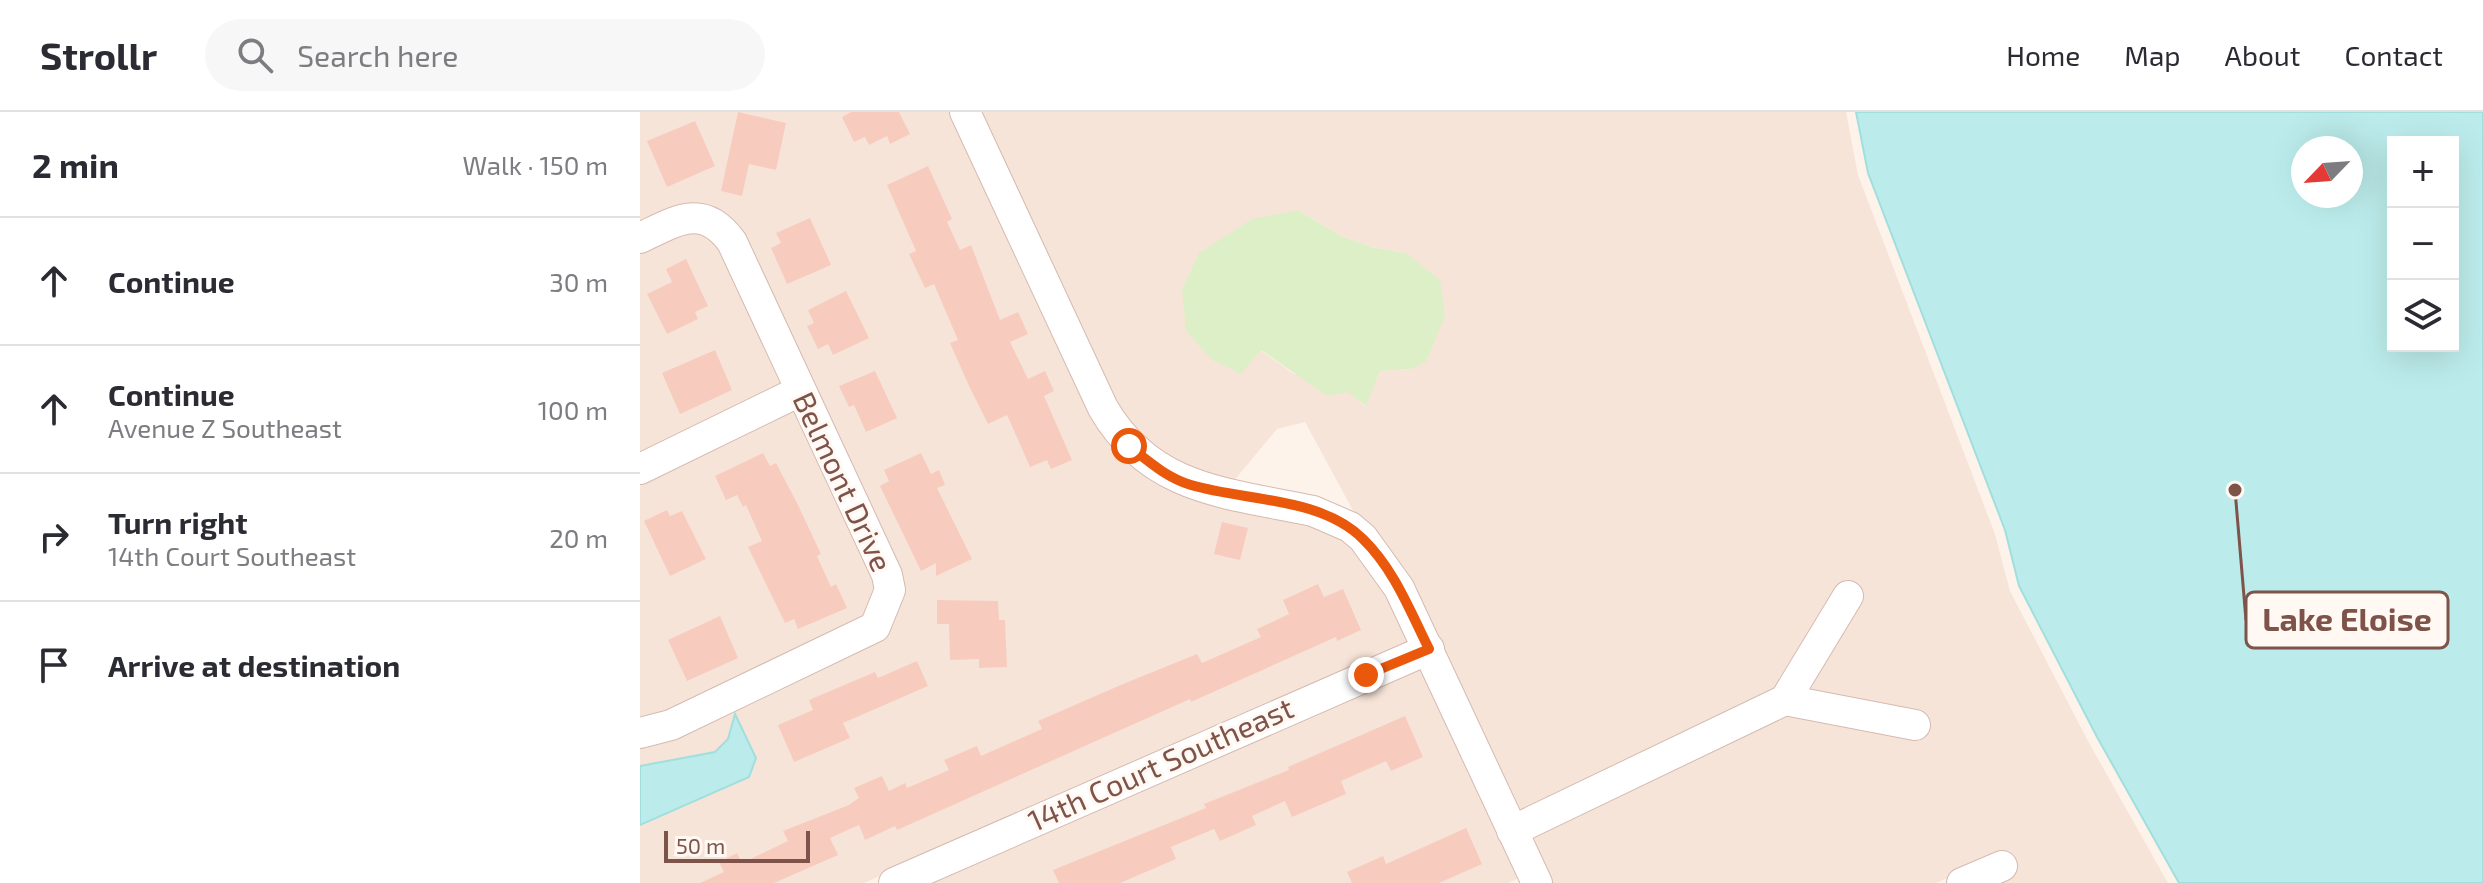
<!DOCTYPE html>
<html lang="en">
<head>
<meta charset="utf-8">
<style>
	body { margin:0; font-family:"Exo 2",sans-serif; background:#f7f7f7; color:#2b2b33 }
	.controls { position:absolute; right:24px; top:24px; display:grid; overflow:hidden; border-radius:0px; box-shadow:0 8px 32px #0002 }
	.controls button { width:72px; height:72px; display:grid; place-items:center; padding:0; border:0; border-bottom:2px solid #e1e1e2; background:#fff; color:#2b2b33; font:40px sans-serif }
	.compass { position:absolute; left:1651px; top:24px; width:72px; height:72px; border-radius:50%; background:#fff; box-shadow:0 8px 32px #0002; rotate:245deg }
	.scale { position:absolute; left:24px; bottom:20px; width:146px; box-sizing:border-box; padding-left:8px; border:4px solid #7e5349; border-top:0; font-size:22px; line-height:28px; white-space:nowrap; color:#7e5349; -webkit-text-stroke:6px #fff8f3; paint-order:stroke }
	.stop { position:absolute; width:24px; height:24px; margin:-18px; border:6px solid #ea580c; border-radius:50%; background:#fff }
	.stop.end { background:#ea580c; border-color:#fff; box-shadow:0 2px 8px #0008 }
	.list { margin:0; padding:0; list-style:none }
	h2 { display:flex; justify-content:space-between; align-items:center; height:104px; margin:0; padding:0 32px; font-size:34px }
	h2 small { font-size:26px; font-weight:400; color:#7c7c81 }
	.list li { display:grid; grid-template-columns:52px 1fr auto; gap:24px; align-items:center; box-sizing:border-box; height:128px; padding:0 32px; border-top:2px solid #e1e1e2 }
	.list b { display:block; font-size:30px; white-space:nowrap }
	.list p { margin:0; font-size:26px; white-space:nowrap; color:#7c7c81 }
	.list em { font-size:26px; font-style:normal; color:#7c7c81 }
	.icon { flex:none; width:44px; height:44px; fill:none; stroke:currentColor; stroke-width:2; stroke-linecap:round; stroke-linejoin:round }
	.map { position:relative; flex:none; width:1843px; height:771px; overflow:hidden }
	header { display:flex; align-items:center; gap:48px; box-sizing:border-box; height:112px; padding:0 40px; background:#fff; border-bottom:2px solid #e1e1e2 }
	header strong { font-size:38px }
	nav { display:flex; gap:44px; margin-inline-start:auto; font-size:28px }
	.search { width:560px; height:72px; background:#f7f7f7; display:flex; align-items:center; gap:20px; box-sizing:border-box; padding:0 28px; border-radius:44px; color:#7c7c81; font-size:30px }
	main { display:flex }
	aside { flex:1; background:#fff }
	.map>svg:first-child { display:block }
	.residential { fill:#f7e4d8; fill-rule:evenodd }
	.green { fill:#ddefc6 }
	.water { fill:#bbeceb; stroke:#a0dfde; stroke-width:2; fill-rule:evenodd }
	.building { fill:#f7ccbf }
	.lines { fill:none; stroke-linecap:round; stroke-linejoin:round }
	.minor-casing { stroke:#d5bab0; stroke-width:32 }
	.minor { stroke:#fff; stroke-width:30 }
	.route { stroke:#ea580c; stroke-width:10 }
	.labels { text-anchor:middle; stroke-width:6; stroke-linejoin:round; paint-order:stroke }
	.street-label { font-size:30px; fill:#7e5349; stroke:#fff8f3 }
	.leader { fill:none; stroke:#7e5349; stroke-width:3 }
	.callout-dot { fill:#7e5349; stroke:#fff8f3; stroke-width:3 }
	.callout { fill:#fff8f3; stroke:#7e5349; stroke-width:3 }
	.callout-label { font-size:32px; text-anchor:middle; font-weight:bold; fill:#7e5349 }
</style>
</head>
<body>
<header>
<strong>Strollr</strong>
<div class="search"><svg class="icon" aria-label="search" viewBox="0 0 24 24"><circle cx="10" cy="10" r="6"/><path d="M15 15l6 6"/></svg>Search here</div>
<nav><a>Home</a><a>Map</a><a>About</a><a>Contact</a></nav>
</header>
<main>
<aside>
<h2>2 min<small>Walk · 150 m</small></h2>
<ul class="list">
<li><svg class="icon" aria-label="ahead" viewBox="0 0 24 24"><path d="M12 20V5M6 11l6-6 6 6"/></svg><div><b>Continue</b></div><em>30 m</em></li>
<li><svg class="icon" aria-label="ahead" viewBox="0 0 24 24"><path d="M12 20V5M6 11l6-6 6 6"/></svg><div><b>Continue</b><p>Avenue Z Southeast</p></div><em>100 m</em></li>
<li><svg class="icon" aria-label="right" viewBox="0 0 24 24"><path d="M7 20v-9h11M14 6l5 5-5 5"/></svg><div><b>Turn right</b><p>14th Court Southeast</p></div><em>20 m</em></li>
<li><svg class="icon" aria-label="arrive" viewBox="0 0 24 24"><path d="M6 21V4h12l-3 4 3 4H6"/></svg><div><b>Arrive at destination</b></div></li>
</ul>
</aside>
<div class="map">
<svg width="1843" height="771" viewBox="0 0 1843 771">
	<rect width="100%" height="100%" fill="#fef3ea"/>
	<!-- residential -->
	<g class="residential">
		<path d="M 0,0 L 312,0 L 461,315 L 703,424 L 733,456 L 774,532 L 224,771 L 0,771 L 0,713 L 109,665 L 95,603 L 88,627 L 75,640 L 0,654 L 0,632 L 254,501 L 102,125 L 0,115 Z"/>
		<path d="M 337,0 L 1206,0 L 1218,63 L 1355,422 L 1370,479 L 1448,629 L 1528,771 L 1347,771 L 1376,758 L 1368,740 L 1296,771 L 909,771 L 886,722 L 1144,600 L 1283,625 L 1289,605 L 1162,581 L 1222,479 L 1204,470 L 1137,581 L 878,703 L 665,310 L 637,317 L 592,371 L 522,347 L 480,303 ZM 658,98 L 701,124 L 732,135 L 766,141 L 771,257 L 740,259 L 725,294 L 708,279 L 654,262 L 620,238 Z"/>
		<path d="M 47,116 L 76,127 L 146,275 L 0,346 L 0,137 Z"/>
		<path d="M 155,293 L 238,479 L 227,507 L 0,611 L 0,368 Z"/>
		<path d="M 782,550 L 881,765 L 868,771 L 275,771 Z"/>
	</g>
	<!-- green -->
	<path class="green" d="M 658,98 L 701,124 L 732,135 L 766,141 L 800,168 L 805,204 L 786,250 L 771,257 L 740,259 L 726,294 L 708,280 L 687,284 L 621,238 L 601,262 L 572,248 L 546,219 L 542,178 L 559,141 L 612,107 Z"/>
	<!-- water -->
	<g class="water">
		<path d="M 1216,0 L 1843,0 L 1843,771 L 1539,771 L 1457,625 L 1379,474 L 1365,418 L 1228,61 ZM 1753,30 L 1813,30 L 1813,234 L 1753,234 ZM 1663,36 L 1711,36 L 1711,84 L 1663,84 Z"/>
		<path d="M 95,602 L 116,646 L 109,665 L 0,713 L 0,654 L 75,640 L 88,627 Z"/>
	</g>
	<!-- building -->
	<g class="building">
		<path d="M 98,0 L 146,11 L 136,58 L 109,52 L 102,84 L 81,79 Z"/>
		<path d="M 211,0 L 259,0 L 270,22 L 250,32 L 247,24 L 229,33 L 225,25 L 214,30 L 202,5 Z"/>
		<path d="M 55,9 L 75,54 L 27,75 L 7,29 Z"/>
		<path d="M 288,54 L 312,107 L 307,110 L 320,138 L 331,133 L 360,208 L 378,200 L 388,222 L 370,230 L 388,267 L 405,259 L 414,279 L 404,284 L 432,348 L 411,357 L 407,348 L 390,355 L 367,303 L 348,312 L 329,274 L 310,231 L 318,228 L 294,172 L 285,176 L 269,142 L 276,139 L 247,73 Z"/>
		<path d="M 170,106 L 191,153 L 147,172 L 131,136 L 141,131 L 136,121 Z"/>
		<path d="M 46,147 L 68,194 L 55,200 L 58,207 L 27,222 L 7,182 L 32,170 L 26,157 Z"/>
		<path d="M 206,179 L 229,226 L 193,243 L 188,232 L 178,237 L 167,214 L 174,211 L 168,198 Z"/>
		<path d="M 75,238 L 92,278 L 40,302 L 22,261 Z"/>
		<path d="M 235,259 L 257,306 L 226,320 L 214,293 L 209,295 L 199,274 Z"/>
		<path d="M 123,341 L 130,354 L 136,351 L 157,391 L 181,442 L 177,444 L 191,475 L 196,472 L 207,496 L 158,517 L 154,507 L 145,511 L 108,435 L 122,429 L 106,393 L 103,395 L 97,383 L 86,388 L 75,364 Z"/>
		<path d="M 281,341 L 291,362 L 299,358 L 305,373 L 297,376 L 332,447 L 296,464 L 296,451 L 281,459 L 240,374 L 249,369 L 244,358 Z"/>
		<path d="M 27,398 L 30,404 L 42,399 L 66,447 L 30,464 L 4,409 Z"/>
		<path d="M 582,410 L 608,416 L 600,448 L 574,442 Z"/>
		<path d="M 678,472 L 684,485 L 703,477 L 721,518 L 697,529 L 696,525 L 551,590 L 550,587 L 257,718 L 255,714 L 225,728 L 219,713 L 190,726 L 198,743 L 134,771 L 60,771 L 84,760 L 79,750 L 97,741 L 102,751 L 148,729 L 143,719 L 209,693 L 219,686 L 214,676 L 242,664 L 249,679 L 265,671 L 267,676 L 309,658 L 304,648 L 337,634 L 341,644 L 402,617 L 398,609 L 483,572 L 557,542 L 562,551 L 621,525 L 617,517 L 649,502 L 643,488 Z"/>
		<path d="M 297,488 L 358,489 L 359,508 L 365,508 L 367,555 L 339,556 L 339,547 L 310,548 L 309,512 L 297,512 Z"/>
		<path d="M 80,504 L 98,546 L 47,569 L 28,528 Z"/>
		<path d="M 277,549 L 288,574 L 203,611 L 210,626 L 154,650 L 138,613 L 173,598 L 169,588 L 235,560 L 238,566 Z"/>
		<path d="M 765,604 L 783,645 L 751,659 L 746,649 L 701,669 L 706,682 L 652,705 L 645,689 L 612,704 L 616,713 L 580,729 L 574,717 L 531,735 L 536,747 L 480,771 L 419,771 L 413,758 L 566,696 L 564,692 L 649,658 L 648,655 Z"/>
		<path d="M 826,716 L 842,752 L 799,771 L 712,771 L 707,760 L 743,744 L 746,752 Z"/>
	</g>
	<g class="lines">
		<defs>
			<g id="minor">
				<path d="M 325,0 L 463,296 C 511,379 588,381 673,399 L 710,415 L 723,426 L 759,476 L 897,771"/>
				<path d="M 0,126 C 36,109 63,90 92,130 L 247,463 L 250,478 L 235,515 L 31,613 L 0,621"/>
				<path d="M 0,357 L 160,279"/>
				<path d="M 1145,588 L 1208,484"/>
				<path d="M 872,719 L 1145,588 L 1275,613"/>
				<path d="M 254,771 L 789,537"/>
				<path d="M 1322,771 L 1362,754"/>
			</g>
		</defs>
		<!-- minor casing -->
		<use href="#minor" class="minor-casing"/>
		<!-- minor -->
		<use href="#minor" class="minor"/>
	</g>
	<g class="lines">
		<!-- route -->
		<path class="route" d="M 489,334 C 508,349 527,366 551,373 C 605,389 681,385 723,427 C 754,457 770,499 789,537 L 726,563"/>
	</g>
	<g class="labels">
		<!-- street labels -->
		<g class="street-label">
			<text transform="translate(202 370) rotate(65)" y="10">Belmont Drive</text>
			<text transform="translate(521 653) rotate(-24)" y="10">14th Court Southeast</text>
		</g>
	</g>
	<!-- callouts -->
	<path class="leader" d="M1595 378L1606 508"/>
	<circle class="callout-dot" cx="1595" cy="378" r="8"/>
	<rect class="callout" x="1606" y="480" width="202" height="56" rx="8"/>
	<g class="callout-label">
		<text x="1707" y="519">Lake Eloise</text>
	</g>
</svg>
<div class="controls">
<button>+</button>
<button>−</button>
<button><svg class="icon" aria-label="layers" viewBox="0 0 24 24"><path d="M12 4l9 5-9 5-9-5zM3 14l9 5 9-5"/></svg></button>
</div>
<svg class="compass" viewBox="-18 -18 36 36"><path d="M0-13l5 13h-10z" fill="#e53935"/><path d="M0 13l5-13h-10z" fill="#7c7c81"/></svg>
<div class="scale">50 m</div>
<div class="stop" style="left:489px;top:334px"></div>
<div class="stop end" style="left:726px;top:563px"></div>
</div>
</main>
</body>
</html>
